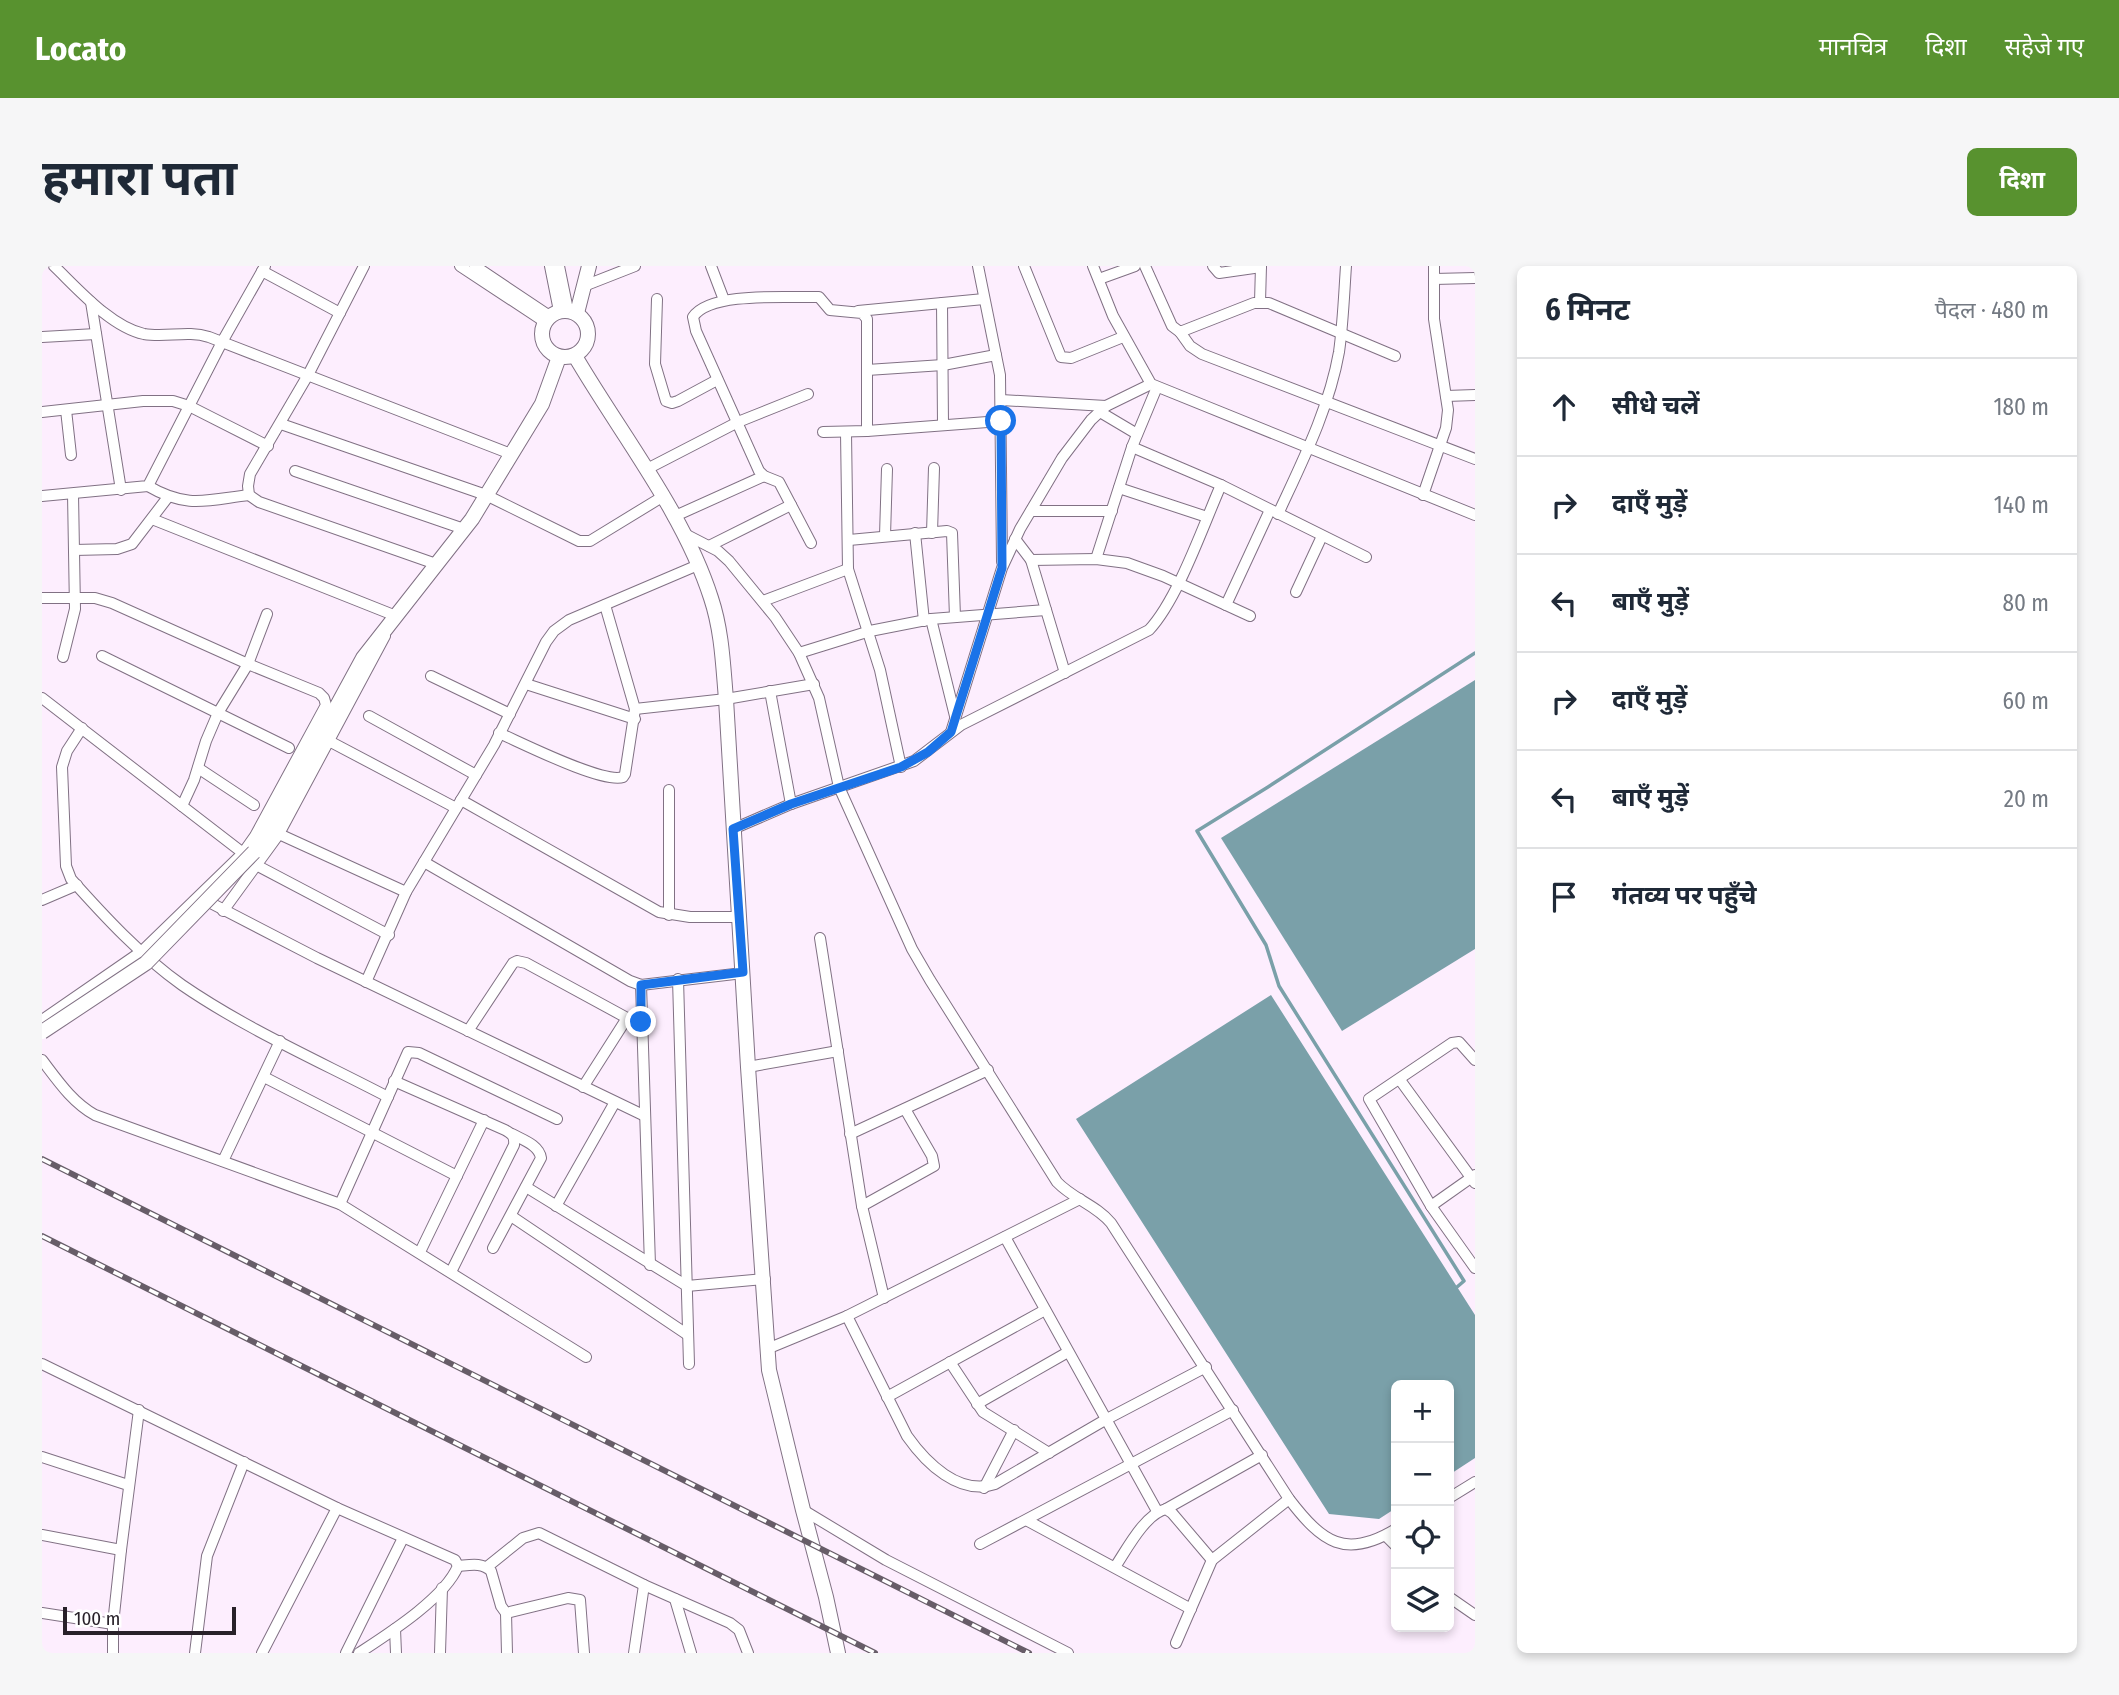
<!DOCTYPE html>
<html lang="hi">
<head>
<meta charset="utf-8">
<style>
	body { margin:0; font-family:"Fira Sans Condensed","Noto Sans Devanagari",sans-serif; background:#f6f6f7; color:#1f2937 }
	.controls { position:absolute; right:21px; bottom:21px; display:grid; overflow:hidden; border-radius:10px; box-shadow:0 4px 10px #0003 }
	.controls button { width:63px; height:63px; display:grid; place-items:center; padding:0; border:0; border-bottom:2px solid #e0e1e3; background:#fff; color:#1f2937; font:35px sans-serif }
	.scale { position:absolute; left:21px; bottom:18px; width:173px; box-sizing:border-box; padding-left:7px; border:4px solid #282129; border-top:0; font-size:19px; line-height:24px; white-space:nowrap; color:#282129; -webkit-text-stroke:5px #fff; paint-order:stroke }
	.stop { position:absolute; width:21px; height:21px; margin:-16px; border:5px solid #1a73e8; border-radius:50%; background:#fff }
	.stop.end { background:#1a73e8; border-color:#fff; box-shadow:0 2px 7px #0008 }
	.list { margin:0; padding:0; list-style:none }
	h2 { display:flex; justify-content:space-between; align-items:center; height:91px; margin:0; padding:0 28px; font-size:30px }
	h2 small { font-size:23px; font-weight:400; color:#747a83 }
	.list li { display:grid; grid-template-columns:46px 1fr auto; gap:21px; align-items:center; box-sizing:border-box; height:98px; padding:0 28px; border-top:2px solid #e0e1e3 }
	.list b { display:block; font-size:26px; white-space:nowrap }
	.list em { font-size:23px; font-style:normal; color:#747a83 }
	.icon { flex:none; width:38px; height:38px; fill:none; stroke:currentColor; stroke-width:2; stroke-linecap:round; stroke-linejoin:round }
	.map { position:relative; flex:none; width:1433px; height:1387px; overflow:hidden; border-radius:10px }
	header { display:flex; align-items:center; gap:42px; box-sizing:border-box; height:98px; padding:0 35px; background:#58922f; color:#fff }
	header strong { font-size:33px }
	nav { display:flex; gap:38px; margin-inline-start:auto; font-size:24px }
	.intro { display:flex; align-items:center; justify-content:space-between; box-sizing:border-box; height:168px; padding:0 42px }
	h1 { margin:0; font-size:49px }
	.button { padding:18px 32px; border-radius:10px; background:#58922f; color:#fff; font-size:24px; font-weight:700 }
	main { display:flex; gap:42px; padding:0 42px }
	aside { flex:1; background:#fff; border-radius:10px; box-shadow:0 4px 10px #0003 }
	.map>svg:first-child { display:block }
	.water { fill:#7aa0a9 }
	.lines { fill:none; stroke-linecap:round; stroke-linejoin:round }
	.stream { stroke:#7aa0a9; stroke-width:3.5 }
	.street-casing { stroke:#817184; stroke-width:12 }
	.secondary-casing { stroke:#817184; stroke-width:16 }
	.street { stroke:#fff; stroke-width:10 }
	.secondary { stroke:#fff; stroke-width:14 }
	.rail-casing { stroke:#675d68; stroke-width:6 }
	.rail { stroke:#fff; stroke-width:3.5; stroke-dasharray:10; stroke-linecap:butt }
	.secondary-bridge-casing { stroke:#817184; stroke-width:16; stroke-linecap:butt }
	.secondary-bridge { stroke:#fff; stroke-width:14 }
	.route { stroke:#1a73e8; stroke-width:9 }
</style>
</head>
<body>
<header>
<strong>Locato</strong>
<nav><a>मानचित्र</a><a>दिशा</a><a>सहेजे गए</a></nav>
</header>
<div class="intro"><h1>हमारा पता</h1><a class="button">दिशा</a></div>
<main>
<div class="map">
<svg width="1433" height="1387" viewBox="0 0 1433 1387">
	<rect width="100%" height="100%" fill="#fdeefe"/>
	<!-- water -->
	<g class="water">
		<path d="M 1433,414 L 1433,683 L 1300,765 L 1179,572 Z"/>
		<path d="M 1229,729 L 1433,1049 L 1433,1192 L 1407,1209 L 1407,1119 L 1354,1119 L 1354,1242 L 1337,1253 L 1287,1248 L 1034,853 Z"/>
	</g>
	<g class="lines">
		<!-- stream -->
		<path class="stream" d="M 1415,1021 L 1422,1015 L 1237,720 L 1224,679 L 1155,565 L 1226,521 L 1433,387"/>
		<defs>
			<g id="street">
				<path d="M 12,0 C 36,23 69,61 102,68 C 124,72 145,64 167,71 L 469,188"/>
				<path d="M 322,0 L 266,109 L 208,208 L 206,220 L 207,229 L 217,236 L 394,298"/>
				<path d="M 418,0 L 503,56"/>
				<path d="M 433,0 L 506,49"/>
				<path d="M 508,0 L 517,45"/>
				<path d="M 517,0 L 526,44"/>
				<path d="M 669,0 L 682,34"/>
				<path d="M 936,0 L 958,109 L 960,296"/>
				<path d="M 982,0 L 1019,91 L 1029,92 L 1081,71"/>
				<path d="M 1051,0 L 1071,50 L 1109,118 L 1433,249"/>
				<path d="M 1103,0 L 1130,60 L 1138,66 L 1212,37 L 1227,37 L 1353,90"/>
				<path d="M 1171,0 L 1177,7 L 1219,1"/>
				<path d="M 220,5 L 298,47"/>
				<path d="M 1057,13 L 1093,0"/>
				<path d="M 1392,13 L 1433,12"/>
				<path d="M 542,20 L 593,0"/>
				<path d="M 615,33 L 613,98 L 624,135 L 630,137 L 636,135 L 675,114"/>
				<path d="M 49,36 L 79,224"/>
				<path d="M 1218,36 L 1219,0"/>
				<path d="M 900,37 L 901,159"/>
				<path d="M 816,45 L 942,33"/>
				<path d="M 1138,66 L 1148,80 L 1160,88 L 1433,193"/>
				<path d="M 0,71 L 54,68"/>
				<path d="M 825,104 L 901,99 L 954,89"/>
				<path d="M 1404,130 L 1433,129"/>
				<path d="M 959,134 L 1064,140"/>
				<path d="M 24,144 L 29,189"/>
				<path d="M 0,146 L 101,135 L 131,135 L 147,140 L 226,180"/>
				<path d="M 1058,146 L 1095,168"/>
				<path d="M 239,158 L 444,229 L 537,275 L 548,275 L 620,231"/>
				<path d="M 781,166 L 825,165 L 959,155"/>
				<path d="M 804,167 L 806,303 L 838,404 L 859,501"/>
				<path d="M 1090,181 L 1179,219 L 1324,291"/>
				<path d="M 605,203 L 696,156 L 766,128"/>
				<path d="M 253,205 L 422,263"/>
				<path d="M 106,220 C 145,243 165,234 207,229"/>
				<path d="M 1077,222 L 1165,251"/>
				<path d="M 1381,229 L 1404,162 L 1406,144 L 1392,53 L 1392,0"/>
				<path d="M 0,230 L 106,220 L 180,76 L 223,0"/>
				<path d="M 989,245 L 1070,245"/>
				<path d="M 1236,248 C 1260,196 1287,143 1297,86 C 1301,58 1302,29 1304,0"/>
				<path d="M 631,251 L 722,210"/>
				<path d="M 110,253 L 354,350"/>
				<path d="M 641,267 L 676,285 L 687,295 L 733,351 L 757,387 L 777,432 L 797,521 L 870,683 L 888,714 L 1015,916 C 1031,933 1054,939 1069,957 L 1247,1233 C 1280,1276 1303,1294 1354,1263"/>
				<path d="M 873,267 L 882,355"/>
				<path d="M 890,267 L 892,202"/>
				<path d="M 843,270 L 845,203"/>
				<path d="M 973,273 L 989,294 L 1054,293 L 1085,297 L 1121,310 L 1208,350"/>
				<path d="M 807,274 L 905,265 L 910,267 L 913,351"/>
				<path d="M 769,277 L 737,216 L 722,210 L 717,205 L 654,65 L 651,51 C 668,25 747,32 777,31 L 788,44 L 820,47 L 825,53 L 825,165"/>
				<path d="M 667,280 L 749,239"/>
				<path d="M 32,284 L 75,283 L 90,278 L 126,231"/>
				<path d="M 1054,293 L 1090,181 L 1115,121"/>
				<path d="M 989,294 L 1023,407"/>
				<path d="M 1254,326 L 1280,270"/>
				<path d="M 0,332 L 53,332 L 70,337 L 206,398 L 277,427 L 282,432 L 284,439 L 213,570 L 201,587 L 100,685 L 0,754"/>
				<path d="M 721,335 L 806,303"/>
				<path d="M 1184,339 L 1228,244"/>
				<path d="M 889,353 L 913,450"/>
				<path d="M 757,387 L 828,365 L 889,353 L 1004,344"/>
				<path d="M 60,390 L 247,482"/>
				<path d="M 21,391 L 33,343 L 31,228"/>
				<path d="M 389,410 L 468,448"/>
				<path d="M 484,418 L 593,453"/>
				<path d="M 728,425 L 749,538"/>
				<path d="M 0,432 L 201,587"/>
				<path d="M 593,443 L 684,433 L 772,418"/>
				<path d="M 327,450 L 434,509"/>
				<path d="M 40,462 L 25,485 L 20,501 L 24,600 L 29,613 C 62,650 99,690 140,719 C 204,763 277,795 346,831"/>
				<path d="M 909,466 L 960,302 L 978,263 L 1020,192 L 1049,154 L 1064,140 L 1109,118"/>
				<path d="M 457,467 C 480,477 561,518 581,511 L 583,508 L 593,443 L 563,339"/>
				<path d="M 287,475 L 414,542"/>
				<path d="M 156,502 L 212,539"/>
				<path d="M 627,524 L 627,649"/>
				<path d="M 419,534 L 617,646 L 648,651 L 698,651"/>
				<path d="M 140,540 L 152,514 L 164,475 L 176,447 L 206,398 L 225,348"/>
				<path d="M 691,563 L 749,538 L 872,495 L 919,459 L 1107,364 C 1136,333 1161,260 1179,219"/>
				<path d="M 237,568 L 364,626"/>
				<path d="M 382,596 L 588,715 L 599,719 L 701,707"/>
				<path d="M 214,599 L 347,669"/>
				<path d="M 161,633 L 275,692 L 601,849"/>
				<path d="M 0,634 L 35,619"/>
				<path d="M 181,645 L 237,568 L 343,370"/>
				<path d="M 778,672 L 820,940 L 842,1032"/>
				<path d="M 636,713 L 647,1098"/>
				<path d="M 324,716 L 364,626 L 452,479 L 504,376 L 512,365 L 527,354 L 656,299"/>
				<path d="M 599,719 L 608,999"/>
				<path d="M 426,765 L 471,697 L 475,695 L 484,697 L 585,752 L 599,756"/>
				<path d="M 0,794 C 16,815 30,836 53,849 L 298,938 L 544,1091"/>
				<path d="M 1433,794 L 1417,776 L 1410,777 L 1327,833 L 1389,940 L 1433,1002"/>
				<path d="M 706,801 L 796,785"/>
				<path d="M 222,811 L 415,910"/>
				<path d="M 1358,814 L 1433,917"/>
				<path d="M 352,815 L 463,864 C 470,868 473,870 472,879 L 409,1006"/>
				<path d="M 541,821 L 585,752"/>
				<path d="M 808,868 L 946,804"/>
				<path d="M 181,895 L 238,775"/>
				<path d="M 484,921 L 645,1020 L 723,1013"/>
				<path d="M 298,938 L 366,786 L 377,787 L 515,853"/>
				<path d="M 514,940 L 573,836"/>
				<path d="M 820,940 L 892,900 L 890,890 L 863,843"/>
				<path d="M 1389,940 L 1433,909"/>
				<path d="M 469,950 L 646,1069"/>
				<path d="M 963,971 L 1115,1245"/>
				<path d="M 451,982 L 499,892 C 497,879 481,874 470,868"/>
				<path d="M 378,986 L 442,854"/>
				<path d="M 805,1050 L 865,1170 C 884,1197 917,1230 953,1218 L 1063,1154 L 1164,1101"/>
				<path d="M 725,1083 L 805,1050 L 1038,933"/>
				<path d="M 908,1096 L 941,1146 L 1007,1187"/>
				<path d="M 0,1098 L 295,1242 L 413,1294 L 416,1300 C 403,1332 346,1368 317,1387"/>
				<path d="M 845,1131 L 1003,1044"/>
				<path d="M 935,1138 L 1026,1086"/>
				<path d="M 0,1191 L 86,1219"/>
				<path d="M 942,1222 L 972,1164"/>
				<path d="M 1407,1232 L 1433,1216"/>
				<path d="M 1124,1243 L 1220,1189"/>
				<path d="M 761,1244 L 844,1294 L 1026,1387"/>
				<path d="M 986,1255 L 1149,1343"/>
				<path d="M 0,1269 L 79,1284"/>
				<path d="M 1344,1270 L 1354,1280"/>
				<path d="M 938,1278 L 1191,1144"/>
				<path d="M 416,1300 C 428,1299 440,1296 449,1305 L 459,1340 L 464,1347 L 526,1332 L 538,1334 L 542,1387"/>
				<path d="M 445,1301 L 481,1272 L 497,1267 L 602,1319 L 688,1357 L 697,1364 L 706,1387"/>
				<path d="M 1073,1301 C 1085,1283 1103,1248 1124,1243 L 1130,1247 L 1170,1294"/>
				<path d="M 1407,1331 L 1433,1349"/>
				<path d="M 633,1333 L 649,1387"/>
				<path d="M 0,1347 L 71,1358"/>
				<path d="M 464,1347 L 465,1387"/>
				<path d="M 353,1363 L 354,1387"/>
				<path d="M 1134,1377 L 1170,1294 L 1247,1233"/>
				<path d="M 71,1387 L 71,1358 L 79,1284 L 97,1144"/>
				<path d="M 153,1387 L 165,1290 L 202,1196"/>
				<path d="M 220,1387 L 295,1242"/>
				<path d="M 304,1387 L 361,1272"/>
				<path d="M 398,1387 L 400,1322"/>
				<path d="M 592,1387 L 602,1319"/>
			</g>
			<g id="secondary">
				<circle cx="523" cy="68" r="23"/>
				<path d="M 535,47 L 547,0"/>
				<path d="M 533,90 C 578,167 642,247 669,332 C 680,365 681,399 684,433 L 706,801 L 727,1104 L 761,1244 L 784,1331 L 796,1387"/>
				<path d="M 212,586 L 233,554 L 321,392 L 430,253 L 500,138 L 517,91"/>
			</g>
		</defs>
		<!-- street casing -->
		<use href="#street" class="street-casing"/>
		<!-- secondary casing -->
		<use href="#secondary" class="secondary-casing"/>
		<!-- street -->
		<use href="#street" class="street"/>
		<!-- secondary -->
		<use href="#secondary" class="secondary"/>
		<defs>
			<g id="rail">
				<path d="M 0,893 L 987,1387"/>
				<path d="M 0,970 L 833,1387"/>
			</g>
		</defs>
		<!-- rail casing -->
		<use href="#rail" class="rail-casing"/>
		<!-- rail -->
		<use href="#rail" class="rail"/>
		<defs>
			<path id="secondary-bridge" d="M 0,766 L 104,697 L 212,586"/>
		</defs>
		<!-- secondary-bridge casing -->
		<use href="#secondary-bridge" class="secondary-bridge-casing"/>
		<!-- secondary-bridge -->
		<use href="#secondary-bridge" class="secondary-bridge"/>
	</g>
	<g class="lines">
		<!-- route -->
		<path class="route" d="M 599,756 L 599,719 L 701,706 L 691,563 L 749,538 L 859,501 L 886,486 L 909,466 L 960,302 L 959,155"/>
	</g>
</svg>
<div class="controls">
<button>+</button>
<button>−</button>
<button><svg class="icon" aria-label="locate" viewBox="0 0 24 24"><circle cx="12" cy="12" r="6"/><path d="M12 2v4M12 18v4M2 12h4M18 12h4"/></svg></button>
<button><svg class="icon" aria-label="layers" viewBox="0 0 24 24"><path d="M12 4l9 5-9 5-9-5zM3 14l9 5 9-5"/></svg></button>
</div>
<div class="scale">100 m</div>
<div class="stop" style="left:959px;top:155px"></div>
<div class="stop end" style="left:599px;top:756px"></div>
</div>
<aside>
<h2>6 मिनट<small>पैदल · 480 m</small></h2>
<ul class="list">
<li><svg class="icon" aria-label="ahead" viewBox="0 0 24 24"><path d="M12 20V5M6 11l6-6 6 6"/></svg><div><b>सीधे चलें</b></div><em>180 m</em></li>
<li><svg class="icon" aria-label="right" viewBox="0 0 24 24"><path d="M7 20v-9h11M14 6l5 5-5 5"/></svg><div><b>दाएँ मुड़ें</b></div><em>140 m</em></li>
<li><svg class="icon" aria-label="left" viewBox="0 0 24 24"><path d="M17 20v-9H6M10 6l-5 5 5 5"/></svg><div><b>बाएँ मुड़ें</b></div><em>80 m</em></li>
<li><svg class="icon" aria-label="right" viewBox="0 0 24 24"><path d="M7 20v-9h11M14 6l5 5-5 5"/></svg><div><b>दाएँ मुड़ें</b></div><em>60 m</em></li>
<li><svg class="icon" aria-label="left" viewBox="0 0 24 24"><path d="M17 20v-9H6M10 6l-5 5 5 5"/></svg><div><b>बाएँ मुड़ें</b></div><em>20 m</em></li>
<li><svg class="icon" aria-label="arrive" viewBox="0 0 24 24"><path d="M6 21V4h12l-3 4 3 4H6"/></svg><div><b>गंतव्य पर पहुँचे</b></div></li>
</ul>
</aside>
</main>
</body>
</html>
